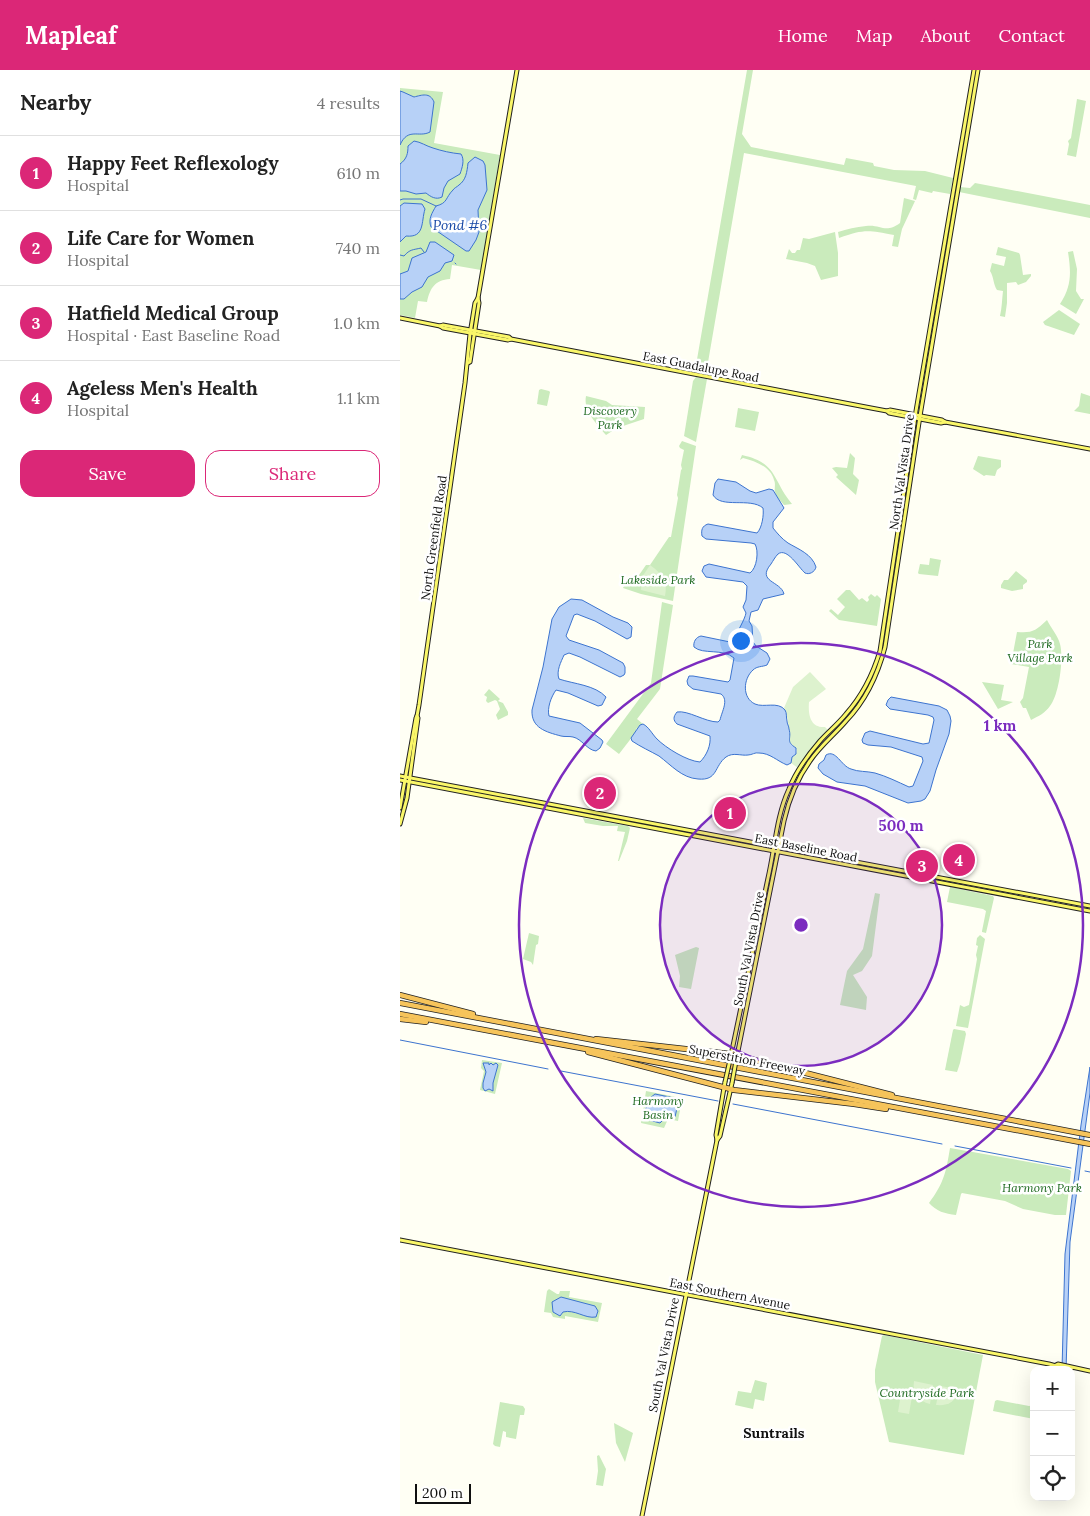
<!DOCTYPE html>
<html lang="en">
<head>
<meta charset="utf-8">
<style>
	body { margin:0; font-family:Lora,serif; background:#f2f2f2; color:#222 }
	.controls { position:absolute; right:15px; bottom:15px; display:grid; overflow:hidden; border-radius:10px; box-shadow:0 5px 20px #0002 }
	.controls button { width:45px; height:45px; display:grid; place-items:center; padding:0; border:0; border-bottom:1px solid #e0e0e0; background:#fff; color:#222; font:25px sans-serif }
	.scale { position:absolute; left:15px; bottom:12px; width:56px; box-sizing:border-box; padding-left:5px; border:2px solid #101010; border-top:0; font-size:14px; line-height:18px; white-space:nowrap; color:#101010; -webkit-text-stroke:4px #fff; paint-order:stroke }
	.you { position:absolute; left:340px; top:570px; width:18px; height:18px; margin:-12px; border:4px solid #fff; border-radius:50%; background:#1a73e8; box-shadow:0 0 0 8px #1a73e833 }
	.badge { display:grid; place-items:center; width:32px; height:32px; border-radius:50%; background:#db2777; color:#fff; font-size:16px; font-weight:700 }
	.pin { position:absolute; translate:-50% -50%; border:2px solid #fff; box-shadow:0 1px 5px #0006 }
	.list { margin:0; padding:0; list-style:none }
	h2 { display:flex; justify-content:space-between; align-items:center; height:65px; margin:0; padding:0 20px; font-size:21px }
	h2 small { font-size:16px; font-weight:400; color:#767676 }
	.list li { display:grid; grid-template-columns:32px 1fr auto; gap:15px; align-items:center; box-sizing:border-box; height:75px; padding:0 20px; border-top:1px solid #e0e0e0 }
	.list b { display:block; font-size:19px; white-space:nowrap }
	.list p { margin:0; font-size:16px; white-space:nowrap; color:#767676 }
	.list em { font-size:16px; font-style:normal; color:#767676 }
	.actions { display:flex; gap:10px; padding:15px 20px }
	.actions a { flex:1; padding:11px 0; border:1px solid #db2777; border-radius:15px; text-align:center; font-size:18px; color:#db2777 }
	.actions .main { background:#db2777; color:#fff }
	.icon { flex:none; width:28px; height:28px; fill:none; stroke:currentColor; stroke-width:2; stroke-linecap:round; stroke-linejoin:round }
	.map { position:relative; flex:none; width:690px; height:1446px; overflow:hidden }
	header { display:flex; align-items:center; gap:30px; box-sizing:border-box; height:70px; padding:0 25px; background:#db2777; color:#fff }
	header strong { font-size:24px }
	nav { display:flex; gap:28px; margin-inline-start:auto; font-size:18px }
	main { display:flex }
	aside { flex:1; background:#fff }
	.map>svg:first-child { display:block }
	.green { fill:#caebbc }
	.pitch { fill:#ddf2ce }
	.water { fill:#b7d1f7; stroke:#3d74cf }
	.lines { fill:none; stroke-linecap:round; stroke-linejoin:round }
	.stream { stroke:#3d74cf; stroke-width:1 }
	.major-casing { stroke:#212121; stroke-width:5 }
	.highway-casing { stroke:#212121; stroke-width:6 }
	.major { stroke:#faf769; stroke-width:3 }
	.highway { stroke:#f6c45b; stroke-width:4.5 }
	.major-bridge-casing { stroke:#212121; stroke-width:5; stroke-linecap:butt }
	.major-bridge { stroke:#faf769; stroke-width:3 }
	.ring { fill:none; stroke:#7b2cbf; stroke-width:2.5 }
	.labels { text-anchor:middle; stroke-width:5; stroke-linejoin:round; paint-order:stroke }
	.street-label { font-size:12px; fill:#101010; stroke:#fff }
	.park-label { font-size:12px; font-style:italic; fill:#1e6a20; stroke:#fff }
	.water-label { font-size:14px; font-style:italic; fill:#1647a5; stroke:#fff }
	.neighbourhood-label { font-size:14px; font-weight:bold; fill:#101010; stroke:#fff }
	.centre { fill:#7b2cbf; stroke:#fff; stroke-width:2.5 }
	.ring-label { font-size:15px; text-anchor:middle; font-weight:bold; fill:#7b2cbf; stroke:#fff; stroke-width:5; stroke-linejoin:round; paint-order:stroke }
</style>
</head>
<body>
<header>
<strong>Mapleaf</strong>
<nav><a>Home</a><a>Map</a><a>About</a><a>Contact</a></nav>
</header>
<main>
<aside>
<h2>Nearby<small>4 results</small></h2>
<ul class="list">
<li><span class="badge">1</span><div><b>Happy Feet Reflexology</b><p>Hospital</p></div><em>610 m</em></li>
<li><span class="badge">2</span><div><b>Life Care for Women</b><p>Hospital</p></div><em>740 m</em></li>
<li><span class="badge">3</span><div><b>Hatfield Medical Group</b><p>Hospital · East Baseline Road</p></div><em>1.0 km</em></li>
<li><span class="badge">4</span><div><b>Ageless Men's Health</b><p>Hospital</p></div><em>1.1 km</em></li>
</ul>
<div class="actions"><a class="main">Save</a><a>Share</a></div>
</aside>
<div class="map">
<svg width="690" height="1446" viewBox="0 0 690 1446">
	<rect width="100%" height="100%" fill="#fffff4"/>
	<!-- green -->
	<g class="green">
		<path d="M 347,0 L 353,0 L 342,64 L 351,77 L 444,95 L 446,88 L 473,93 L 474,96 L 494,100 L 525,101 L 553,108 L 550,124 L 533,121 L 532,123 L 519,120 L 516,130 L 513,129 L 516,116 L 344,83 L 306,304 L 295,301 Z"/>
		<path d="M 0,18 L 43,22 L 34,73 L 100,85 L 81,200 L 52,195 L 50,209 C 35,210 30,218 27,232 L 18,231 L 15,248 L 0,245 Z"/>
		<path d="M 677,29 L 686,31 L 676,87 L 667,85 L 669,74 L 668,71 L 671,68 Z"/>
		<path d="M 575,113 L 690,135 L 690,148 L 559,122 L 560,117 L 570,118 Z"/>
		<path d="M 504,128 L 515,131 L 502,159 L 498,177 L 492,176 L 494,165 C 468,160 464,159 439,168 L 438,162 C 447,159 456,157 466,156 C 481,154 485,164 500,153 Z"/>
		<path d="M 435,162 L 438,183 L 438,206 L 421,210 L 415,196 L 407,193 L 386,189 L 389,179 L 392,183 L 395,183 L 397,180 L 400,180 L 403,168 L 409,169 Z"/>
		<path d="M 598,177 L 619,183 L 620,185 L 623,205 L 631,204 L 631,206 L 626,212 L 618,215 L 616,212 L 607,213 L 607,233 L 605,247 L 600,246 C 602,237 602,229 603,221 L 597,220 C 593,214 594,207 590,201 L 592,193 L 604,196 L 606,187 L 596,185 Z"/>
		<path d="M 673,181 L 677,199 L 676,221 L 681,229 L 684,229 L 676,244 L 660,234 C 672,216 671,202 668,182 Z"/>
		<path d="M 659,240 L 680,254 L 674,265 L 645,255 L 643,252 Z"/>
		<path d="M 296,307 L 307,309 L 296,372 L 284,366 L 293,311 Z"/>
		<path d="M 141,319 L 149,321 L 150,322 L 147,336 L 137,334 L 139,320 Z"/>
		<path d="M 681,323 L 690,326 L 690,344 L 674,341 L 679,336 Z"/>
		<path d="M 186,326 L 206,331 L 212,335 L 245,337 L 244,349 L 217,358 L 206,365 C 197,354 183,341 186,326 Z"/>
		<path d="M 338,338 L 359,342 L 355,361 L 335,357 Z"/>
		<path d="M 282,371 L 296,376 L 273,531 L 241,524 L 223,518 L 226,512 L 230,512 L 233,508 L 237,508 L 246,495 L 250,495 L 269,467 L 271,467 L 278,428 L 277,425 L 281,400 L 282,399 L 281,395 L 284,380 L 280,378 L 279,376 Z"/>
		<path d="M 450,383 L 455,388 L 453,404 L 459,410 L 456,425 L 436,407 L 438,405 L 432,398 L 436,397 L 447,398 Z"/>
		<path d="M 342,385 C 378,393 372,410 392,434 L 384,435 C 381,431 376,427 375,422 C 374,419 376,414 374,410 C 371,397 355,391 343,388 L 340,390 Z"/>
		<path d="M 578,386 L 601,390 L 601,397 L 597,400 L 595,406 L 586,405 L 584,406 L 573,399 Z"/>
		<path d="M 530,488 L 541,490 L 538,506 L 519,504 L 518,503 L 520,494 L 529,495 Z"/>
		<path d="M 616,501 L 627,510 L 627,512 L 623,515 L 623,519 L 612,521 L 601,518 L 601,515 L 604,510 L 608,510 Z"/>
		<path d="M 446,520 L 450,520 L 459,530 L 462,528 L 467,532 L 469,530 L 468,527 L 471,524 L 475,527 L 477,525 L 481,529 L 477,556 L 439,550 L 429,541 L 431,539 L 438,545 L 445,537 L 437,529 Z"/>
		<path d="M 262,532 L 273,535 L 260,619 L 237,649 L 243,654 L 236,659 L 236,662 L 219,684 L 206,674 L 251,613 Z"/>
		<path d="M 647,550 C 651,558 658,566 660,574 C 664,588 659,625 650,636 C 645,643 639,646 631,650 L 626,638 L 623,638 L 620,632 L 623,628 L 629,597 L 611,594 L 617,562 C 633,563 635,561 647,550 Z"/>
		<path d="M 582,612 L 604,615 L 601,630 L 613,632 L 598,639 Z"/>
		<path d="M 89,619 L 100,629 L 98,631 L 103,633 L 108,642 L 108,645 L 98,650 L 96,645 L 100,639 L 97,631 L 95,630 L 88,633 L 86,631 L 87,627 L 84,625 Z"/>
		<path d="M 183,748 L 228,756 L 230,758 L 227,771 L 219,791 L 218,791 L 225,762 L 217,761 L 218,756 L 203,756 L 185,753 Z"/>
		<path d="M 550,817 L 593,826 L 594,828 L 586,863 L 582,862 L 582,861 L 586,841 L 583,839 L 547,832 Z"/>
		<path d="M 475,823 L 480,824 L 472,886 L 462,901 L 453,905 L 467,927 L 466,940 L 440,935 L 447,901 L 463,879 Z"/>
		<path d="M 129,863 L 139,866 L 138,874 L 136,875 L 133,895 L 131,892 L 123,889 Z"/>
		<path d="M 580,865 L 585,869 L 568,958 L 556,956 L 560,935 L 564,937 L 569,935 L 577,889 L 576,885 L 578,876 L 576,875 L 577,868 Z"/>
		<path d="M 296,877 L 299,878 L 291,919 L 279,917 L 280,906 L 275,885 Z"/>
		<path d="M 554,959 L 565,961 L 566,964 L 560,993 L 557,1002 L 545,1000 L 553,960 Z"/>
		<path d="M 82,990 L 102,993 L 95,1024 L 80,1020 L 84,1001 L 81,998 Z"/>
		<path d="M 246,1021 L 281,1028 L 282,1029 L 278,1051 L 268,1049 L 264,1058 L 241,1053 Z"/>
		<path d="M 550,1078 L 668,1099 L 671,1101 L 666,1145 L 655,1145 L 623,1139 L 605,1131 L 562,1123 L 561,1124 L 556,1145 C 545,1144 536,1141 529,1133 C 544,1113 546,1102 550,1078 Z"/>
		<path d="M 149,1219 L 157,1224 L 159,1224 L 160,1221 L 170,1221 L 169,1227 L 202,1233 L 198,1252 L 165,1246 L 165,1249 L 153,1247 L 151,1243 L 144,1242 L 147,1221 Z"/>
		<path d="M 484,1265 L 583,1285 L 564,1385 L 489,1372 L 475,1312 L 475,1300 L 482,1266 Z"/>
		<path d="M 355,1310 L 367,1313 L 364,1331 L 355,1329 L 353,1339 L 335,1335 L 338,1321 L 351,1323 Z"/>
		<path d="M 597,1330 L 629,1336 L 634,1335 L 634,1349 L 593,1341 L 595,1331 Z"/>
		<path d="M 100,1332 L 123,1336 L 125,1339 L 124,1345 L 120,1345 L 116,1369 L 106,1367 L 106,1362 L 103,1361 L 100,1377 L 95,1376 L 93,1374 Z"/>
		<path d="M 214,1353 L 233,1363 L 225,1392 L 216,1373 Z"/>
		<path d="M 199,1385 L 206,1399 L 203,1416 L 196,1415 L 198,1401 L 197,1386 Z"/>
	</g>
	<!-- pitch -->
	<g class="pitch">
		<path d="M 250,495 C 262,504 268,510 265,526 L 241,520 L 242,507 Z"/>
		<path d="M 410,602 L 426,619 L 409,632 C 408,644 410,658 425,657 L 429,661 L 411,679 L 398,698 L 391,693 L 392,687 L 396,684 L 397,680 L 389,672 C 389,662 389,647 384,638 L 393,617 Z"/>
		<path d="M 514,1311 L 533,1315 L 530,1334 C 518,1331 512,1323 514,1311 Z"/>
		<path d="M 540,1316 L 559,1319 C 556,1332 548,1336 536,1335 Z"/>
		<path d="M 501,1324 L 512,1326 L 509,1344 L 498,1342 Z"/>
	</g>
	<!-- water -->
	<g class="water">
		<path d="M 0,21 L 3,22 L 14,27 C 22,25 30,22 34,32 L 30,62 C 19,68 8,57 0,75 Z"/>
		<path d="M 14,71 C 21,72 26,76 33,78 C 42,81 51,83 61,84 C 65,90 62,98 60,104 L 48,111 L 44,118 L 42,127 C 36,130 31,127 26,123 L 16,124 L 6,121 L 0,121 L 0,94 C 7,89 8,83 8,76 Z"/>
		<path d="M 75,87 L 83,91 L 85,95 L 87,120 L 78,140 L 79,162 L 76,170 L 69,181 L 66,181 L 31,157 C 28,149 32,143 36,136 C 48,133 45,128 53,120 C 54,118 57,117 59,115 C 66,110 67,102 68,93 Z"/>
		<path d="M 4,133 L 22,134 L 25,139 C 21,152 25,168 6,166 L 0,172 L 0,136 Z"/>
		<path d="M 30,172 L 35,172 L 54,185 L 52,191 L 45,193 L 40,201 L 28,207 L 22,217 L 12,222 L 4,229 L 0,229 L 0,204 L 8,201 L 12,188 L 26,182 Z"/>
		<path d="M 318,409 L 336,412 L 350,421 L 356,423 L 369,419 L 373,420 L 384,438 L 373,452 L 373,458 C 377,463 382,469 388,473 C 398,479 412,484 416,497 C 415,502 409,505 405,503 C 399,498 387,477 378,484 C 375,487 373,491 371,494 C 356,512 381,511 384,524 L 363,529 L 358,540 L 351,542 L 349,551 L 352,556 L 353,572 L 356,576 L 367,583 L 370,589 L 367,595 C 362,597 357,596 353,600 C 343,609 342,628 355,634 C 364,638 378,631 385,640 C 387,643 386,647 387,651 C 387,654 389,656 389,659 C 392,669 385,671 396,678 L 396,684 L 392,687 L 391,693 L 387,695 C 377,691 370,683 359,683 C 355,682 352,685 348,685 C 341,686 333,682 326,687 C 314,696 318,711 298,709 C 282,708 271,695 259,686 C 250,681 241,677 232,671 L 231,668 L 240,655 L 243,654 C 249,657 252,664 257,669 C 266,678 287,691 300,692 C 307,685 311,675 310,666 L 277,654 C 273,650 273,647 277,642 C 288,640 305,652 318,652 L 320,650 C 322,641 329,630 321,624 L 293,619 L 288,615 L 287,611 L 289,606 L 293,606 L 328,612 L 330,610 L 334,588 C 323,578 303,585 294,577 C 293,572 296,567 301,566 L 330,572 L 332,571 C 336,565 345,549 346,543 L 343,537 L 346,530 L 347,516 L 343,512 L 306,507 L 302,501 L 304,496 L 309,494 L 350,503 C 357,498 359,481 355,474 L 351,473 L 306,469 L 302,466 C 301,460 302,456 308,454 L 357,463 C 362,458 364,445 363,438 C 350,427 321,439 313,425 L 315,413 Z"/>
		<path d="M 171,529 L 182,530 L 213,547 L 228,553 L 232,557 L 231,567 L 227,569 L 195,551 L 177,544 L 174,545 L 166,566 L 169,570 L 199,580 L 223,593 L 225,597 L 225,603 L 224,605 L 220,607 L 180,587 L 169,583 L 164,585 C 161,592 156,601 159,609 C 174,614 195,615 206,627 L 202,635 L 198,636 L 168,623 L 156,620 C 151,627 147,638 149,646 L 180,653 L 202,670 L 203,672 L 200,678 L 196,681 C 187,680 182,669 173,667 C 169,666 165,667 161,666 C 146,662 131,658 132,640 L 143,597 L 152,549 L 159,537 Z"/>
		<path d="M 491,627 L 539,636 L 547,640 L 550,646 L 551,651 L 549,664 L 536,700 L 530,721 L 525,729 L 521,731 L 508,733 L 465,716 L 437,712 L 423,704 L 418,698 L 419,694 L 424,690 L 426,685 C 436,679 441,696 451,699 C 458,702 467,701 475,703 C 486,706 498,712 509,717 L 513,716 L 523,691 L 522,687 L 491,677 L 468,675 L 463,673 L 462,670 L 465,663 L 470,661 L 523,674 L 529,673 L 534,650 L 533,647 L 528,645 L 490,639 L 486,635 L 488,630 Z"/>
		<path d="M 83,993 L 89,993 L 89,995 L 91,993 L 93,995 L 96,993 L 98,995 L 93,1013 L 93,1021 L 89,1019 L 85,1021 L 83,1018 L 83,1013 L 86,1002 Z"/>
		<path d="M 690,997 L 690,1023 L 670,1172 L 666,1300 L 662,1300 L 665,1184 L 681,1055 Z"/>
		<path d="M 255,1024 L 279,1029 L 275,1047 L 266,1047 L 260,1053 L 245,1049 L 247,1043 L 245,1041 L 250,1028 Z"/>
		<path d="M 161,1227 L 195,1236 L 198,1241 L 196,1247 C 185,1249 175,1239 163,1242 L 160,1246 L 153,1242 L 152,1232 Z"/>
	</g>
	<g class="lines">
		<!-- stream -->
		<g class="stream">
			<path d="M 0,130 L 3,129 L 21,129 L 36,136"/>
			<path d="M 0,185 L 4,186 C 10,179 13,180 21,178 L 24,182"/>
			<path d="M 55,193 L 56,194"/>
			<path d="M 0,970 L 148,999"/>
			<path d="M 161,1001 L 318,1031"/>
			<path d="M 333,1034 L 542,1074"/>
			<path d="M 555,1076 L 671,1098"/>
			<path d="M 685,1101 L 690,1102"/>
		</g>
		<defs>
			<g id="major">
				<path d="M 0,248 L 40,256 L 43,258 L 108,270 L 111,269"/>
				<path d="M 40,256 L 43,255 L 109,267 L 111,269 L 471,338 L 487,341 L 489,343 L 541,353 L 545,352 L 690,379"/>
				<path d="M 68,293 L 70,292 L 79,233 L 78,228 L 117,0"/>
				<path d="M 487,341 L 490,340 L 542,350 L 545,352"/>
				<path d="M 0,706 L 690,836"/>
				<path d="M 0,710 L 690,841"/>
				<path d="M 0,738 L 16,648 L 17,646 L 19,635 L 65,313 L 70,264 L 75,233 L 78,228"/>
				<path d="M 0,754 L 7,728 L 18,648 L 17,646"/>
				<path d="M 330,990 C 343,929 356,868 368,808 C 375,778 376,747 389,719 C 396,701 407,686 420,671 C 428,662 438,654 446,644 C 462,626 473,604 480,581 L 516,341 L 574,0"/>
				<path d="M 336,991 L 384,751 C 389,729 397,709 410,691 C 420,676 434,665 446,651 C 466,630 478,604 485,577 L 520,346 L 578,0"/>
				<path d="M 317,1070 L 320,1066 L 332,1013"/>
				<path d="M 0,1170 L 649,1294 L 667,1299 L 672,1298"/>
				<path d="M 656,1295 L 658,1294 L 690,1301"/>
				<path d="M 242,1446 L 317,1070 L 316,1065 L 325,1012"/>
			</g>
			<g id="highway">
				<path d="M 0,925 L 73,944"/>
				<path d="M 0,933 L 690,1065"/>
				<path d="M 0,944 L 690,1074"/>
				<path d="M 0,949 L 26,952"/>
				<path d="M 196,969 L 331,984 L 492,1025"/>
				<path d="M 188,982 L 334,1020 L 454,1034 L 486,1039"/>
			</g>
		</defs>
		<!-- major casing -->
		<use href="#major" class="major-casing"/>
		<!-- highway casing -->
		<use href="#highway" class="highway-casing"/>
		<!-- major -->
		<use href="#major" class="major"/>
		<!-- highway -->
		<use href="#highway" class="highway"/>
		<defs>
			<g id="major-bridge">
				<path d="M 325,1012 L 330,990"/>
				<path d="M 332,1013 L 336,991"/>
			</g>
		</defs>
		<!-- major-bridge casing -->
		<use href="#major-bridge" class="major-bridge-casing"/>
		<!-- major-bridge -->
		<use href="#major-bridge" class="major-bridge"/>
	</g>
	<!-- distance rings -->
	<circle cx="401" cy="855" r="141" fill="#7b2cbf" fill-opacity=".12"/>
	<g class="ring">
		<circle cx="401" cy="855" r="141"/>
		<circle cx="401" cy="855" r="282"/>
	</g>
	<g class="labels">
		<!-- street labels -->
		<g class="street-label">
			<text transform="translate(301 297) rotate(11)" y="4">East Guadalupe Road</text>
			<text transform="translate(502 402) rotate(-82)" y="4">North Val Vista Drive</text>
			<text transform="translate(34 468) rotate(-82)" y="4">North Greenfield Road</text>
			<text transform="translate(406 778) rotate(11)" y="4">East Baseline Road</text>
			<text transform="translate(349 879) rotate(-79)" y="4">South Val Vista Drive</text>
			<text transform="translate(347 990) rotate(11)" y="4">Superstition Freeway</text>
			<text transform="translate(330 1224) rotate(11)" y="4">East Southern Avenue</text>
			<text transform="translate(264 1285) rotate(-79)" y="4">South Val Vista Drive</text>
		</g>
		<!-- park labels -->
		<g class="park-label">
			<text x="210" y="345">Discovery<tspan x="210" dy="14">Park</tspan></text>
			<text x="258" y="514">Lakeside Park</text>
			<text x="640" y="578">Park<tspan x="640" dy="14">Village Park</tspan></text>
			<text x="258" y="1035">Harmony<tspan x="258" dy="14">Basin</tspan></text>
			<text x="642" y="1122">Harmony Park</text>
			<text x="527" y="1327">Countryside Park</text>
		</g>
		<!-- water labels -->
		<g class="water-label">
			<text x="60" y="160">Pond #6</text>
		</g>
		<!-- neighbourhood labels -->
		<g class="neighbourhood-label">
			<text x="374" y="1368">Suntrails</text>
		</g>
	</g>
	<circle cx="401" cy="855" r="8" class="centre"/>
	<g class="ring-label">
		<text x="600" y="661">1 km</text>
		<text x="501" y="761">500 m</text>
	</g>
</svg>
<div class="controls">
<button>+</button>
<button>−</button>
<button><svg class="icon" aria-label="locate" viewBox="0 0 24 24"><circle cx="12" cy="12" r="6"/><path d="M12 2v4M12 18v4M2 12h4M18 12h4"/></svg></button>
</div>
<div class="scale">200 m</div>
<div class="you"></div>
<div class="pin badge" style="left:330px;top:743px">1</div>
<div class="pin badge" style="left:200px;top:723px">2</div>
<div class="pin badge" style="left:522px;top:796px">3</div>
<div class="pin badge" style="left:559px;top:790px">4</div>
</div>
</main>
</body>
</html>
